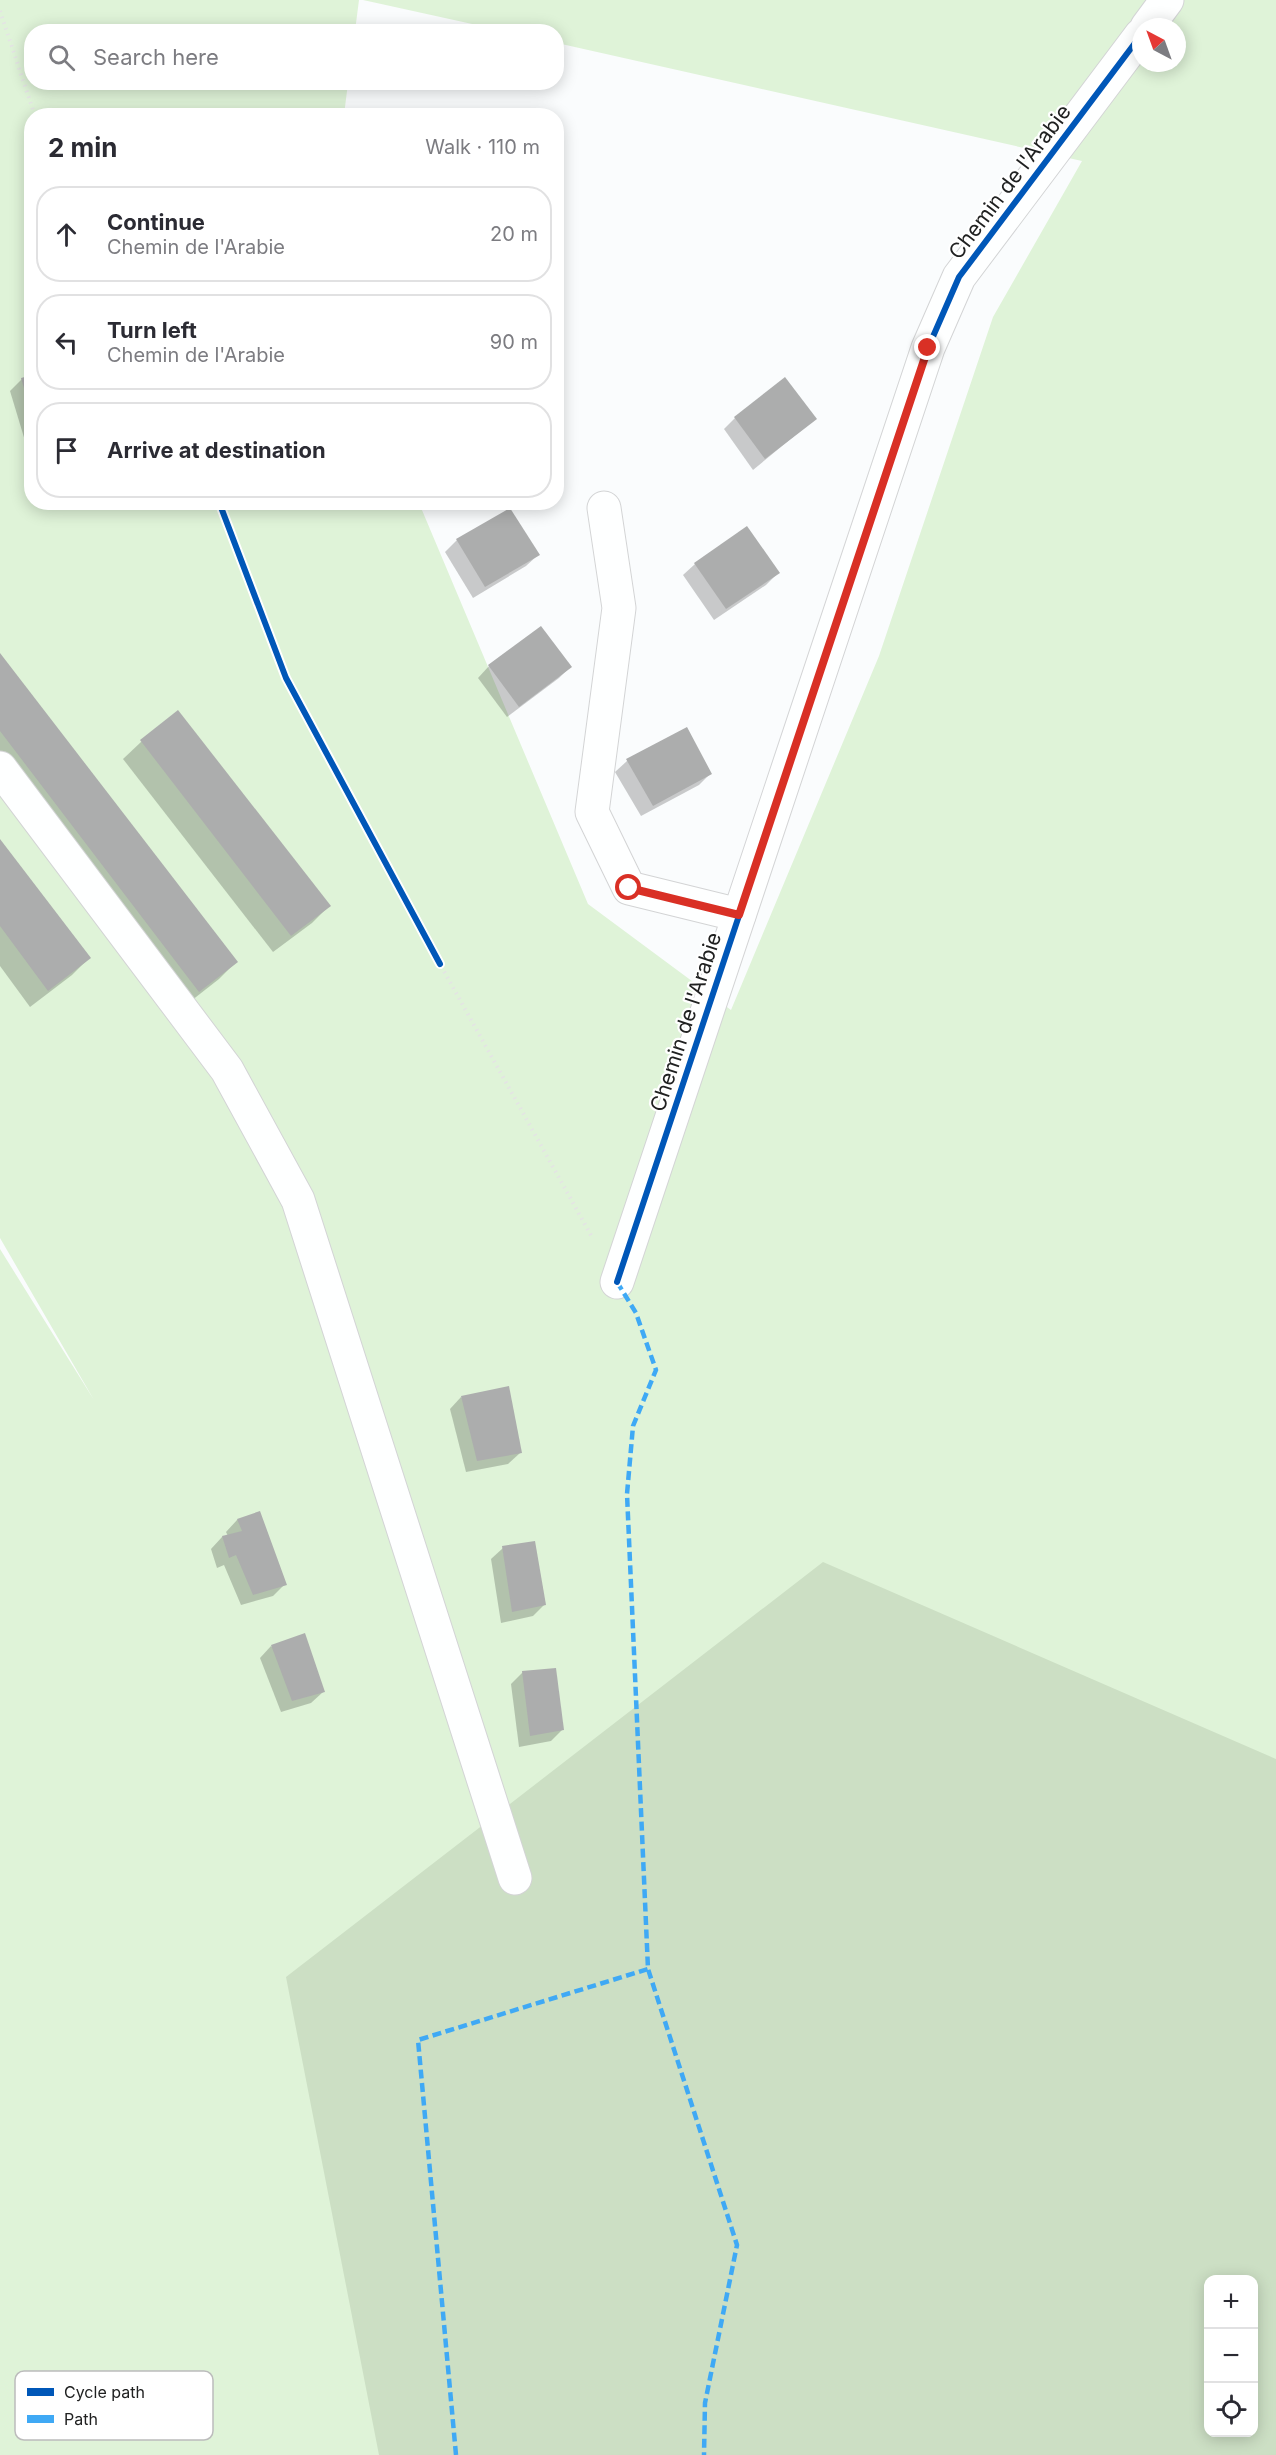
<!DOCTYPE html>
<html lang="en">
<head>
<meta charset="utf-8">
<style>
	body { margin:0; font-family:Inter,sans-serif; background:#f2f2f3; color:#2b2b33 }
	.controls { position:absolute; right:18px; bottom:18px; display:grid; overflow:hidden; border-radius:12px; box-shadow:0 3px 15px #0003 }
	.controls button { width:54px; height:54px; display:grid; place-items:center; padding:0; border:0; border-bottom:2px solid #e1e1e2; background:#fff; color:#2b2b33; font:30px sans-serif }
	.compass { position:absolute; left:1132px; top:18px; width:54px; height:54px; border-radius:50%; background:#fff; box-shadow:0 3px 15px #0003; rotate:319deg }
	.stop { position:absolute; width:18px; height:18px; margin:-14px; border:4px solid #d93025; border-radius:50%; background:#fff }
	.stop.end { background:#d93025; border-color:#fff; box-shadow:0 2px 6px #0008 }
	.list { margin:0; padding:0; list-style:none }
	h2 { display:flex; justify-content:space-between; align-items:center; height:78px; margin:0; padding:0 24px; font-size:26px }
	h2 small { font-size:20px; font-weight:400; color:#7c7c81 }
	.list li { display:grid; grid-template-columns:39px 1fr auto; gap:18px; align-items:center; box-sizing:border-box; height:96px; margin:0 12px 12px; padding:0 12px; border:2px solid #e1e1e2; border-radius:24px }
	.list b { display:block; font-size:22px; white-space:nowrap }
	.list p { margin:0; font-size:20px; white-space:nowrap; color:#7c7c81 }
	.list em { font-size:20px; font-style:normal; color:#7c7c81 }
	.icon { flex:none; width:33px; height:33px; fill:none; stroke:currentColor; stroke-width:2; stroke-linecap:round; stroke-linejoin:round }
	.map { position:relative; flex:none; width:1276px; height:2455px; overflow:hidden }
	.search { position:absolute; background:#fff; box-shadow:0 3px 15px #0003; left:24px; top:24px; width:540px; height:66px; display:flex; align-items:center; gap:15px; box-sizing:border-box; padding:0 21px; border-radius:24px; color:#7c7c81; font-size:22px }
	.panel { position:absolute; background:#fff; box-shadow:0 3px 15px #0003; left:24px; top:108px; width:540px; height:402px; border-radius:24px }
	.map>svg:first-child { display:block }
	.green { fill:#dff3d8; fill-rule:evenodd }
	.forest { fill:#ccdfc4; fill-rule:evenodd }
	.shadow { fill:#0003 }
	.building { fill:#acadad }
	.lines { fill:none; stroke-linecap:round; stroke-linejoin:round }
	.minor-casing { stroke:#d3d4d5; stroke-width:35 }
	.path { stroke:#e4e4e4; stroke-width:4; stroke-dasharray:1.5 4.5; stroke-linecap:butt }
	.minor { stroke:#feffff; stroke-width:33 }
	.quiet { stroke:#3fa9f5; stroke-width:4.5; stroke-dasharray:9 4.5; stroke-linecap:butt }
	.cycleway-casing { stroke:#fff; stroke-width:10 }
	.cycleway { stroke:#0057b8; stroke-width:6 }
	.route { stroke:#d93025; stroke-width:8 }
	.labels { text-anchor:middle; stroke-width:4.5; stroke-linejoin:round; paint-order:stroke }
	.street-label { font-size:21px; fill:#202121; stroke:#fff }
	.key { fill:#fff; stroke:#bcbcbc; stroke-width:1.5 }
	.key-label { font-size:16px; fill:#202121 }
</style>
</head>
<body>
<div class="map">
<svg width="1276" height="2455" viewBox="0 0 1276 2455">
	<rect width="100%" height="100%" fill="#fafcfd"/>
	<!-- green -->
	<path class="green" d="M 0,0 L 359,0 L 355,31 L 32,32 L 32,82 L 348,83 L 344,115 L 32,116 L 32,502 L 419,503 L 588,904 L 731,1010 L 879,656 L 993,317 L 1082,161 L 557,43 L 556,32 L 504,31 L 363,0 L 1276,0 L 1276,2455 L 0,2455 L 0,1249 L 94,1400 L 0,1238 ZM 1141,27 L 1177,27 L 1177,63 L 1141,63 ZM 1208,2280 L 1254,2280 L 1254,2432 L 1208,2432 Z"/>
	<!-- forest -->
	<path class="forest" d="M 823,1562 L 1276,1759 L 1276,2455 L 379,2455 L 286,1977 ZM 1208,2280 L 1254,2280 L 1254,2432 L 1208,2432 Z"/>
	<!-- shadow -->
	<g class="shadow">
		<path d="M 32,377 L 32,464 L 10,391 L 22,379 Z"/>
		<path d="M 735,418 L 815,419 L 753,470 L 724,429 Z"/>
		<path d="M 457,540 L 538,555 L 526,566 L 473,598 L 445,552 Z"/>
		<path d="M 695,564 L 778,573 L 766,585 L 714,620 L 683,575 Z"/>
		<path d="M 0,656 L 236,962 L 219,979 L 182,1008 L 0,771 Z"/>
		<path d="M 489,666 L 570,667 L 559,678 L 507,717 L 478,678 Z"/>
		<path d="M 178,712 L 329,906 L 312,923 L 273,952 L 123,759 L 141,742 Z"/>
		<path d="M 627,761 L 710,774 L 699,785 L 641,816 L 615,772 Z"/>
		<path d="M 0,841 L 89,958 L 72,975 L 30,1007 L 0,966 Z"/>
		<path d="M 461,1397 L 520,1453 L 508,1464 L 466,1472 L 450,1409 Z"/>
		<path d="M 259,1513 L 285,1584 L 273,1596 L 241,1605 L 224,1565 L 217,1568 L 211,1549 L 222,1537 L 228,1536 L 226,1532 L 237,1520 Z"/>
		<path d="M 503,1548 L 544,1605 L 533,1616 L 501,1623 L 491,1559 Z"/>
		<path d="M 271,1646 L 323,1692 L 311,1703 L 281,1712 L 260,1658 Z"/>
		<path d="M 523,1672 L 562,1730 L 551,1741 L 519,1747 L 511,1684 Z"/>
	</g>
	<!-- building -->
	<g class="building">
		<path d="M 32,375 L 32,412 L 31,412 L 21,378 Z"/>
		<path d="M 785,377 L 817,419 L 765,459 L 734,417 Z"/>
		<path d="M 510,508 L 540,555 L 485,587 L 456,539 Z"/>
		<path d="M 747,526 L 780,573 L 726,609 L 694,563 Z"/>
		<path d="M 541,626 L 572,667 L 519,707 L 488,665 Z"/>
		<path d="M 0,653 L 238,962 L 199,992 L 0,731 Z"/>
		<path d="M 178,710 L 331,906 L 291,936 L 140,740 Z"/>
		<path d="M 687,727 L 712,774 L 653,806 L 626,759 Z"/>
		<path d="M 0,839 L 91,958 L 48,991 L 0,926 Z"/>
		<path d="M 509,1386 L 522,1453 L 477,1461 L 461,1396 Z"/>
		<path d="M 260,1511 L 287,1585 L 253,1595 L 236,1555 L 229,1558 L 222,1536 L 242,1531 L 237,1519 Z"/>
		<path d="M 535,1541 L 546,1605 L 512,1612 L 502,1546 Z"/>
		<path d="M 305,1633 L 325,1692 L 292,1701 L 271,1645 Z"/>
		<path d="M 556,1668 L 564,1730 L 530,1736 L 522,1671 Z"/>
	</g>
	<g class="lines">
		<defs>
			<g id="minor">
				<path d="M 1147,27 L 1167,0"/>
				<path d="M 604,508 L 619,608 L 592,812 L 629,888 L 739,915"/>
				<path d="M 0,768 L 227,1070 L 298,1200 L 515,1878"/>
				<path d="M 617,1282 L 928,348 L 959,277 L 1141,35"/>
			</g>
		</defs>
		<!-- minor casing -->
		<use href="#minor" class="minor-casing"/>
		<!-- path -->
		<g class="path">
			<path d="M 0,11 L 35,116"/>
			<path d="M 219,502 L 286,678 L 440,964 L 592,1237"/>
		</g>
		<!-- minor -->
		<use href="#minor" class="minor"/>
		<!-- quiet -->
		<g class="quiet">
			<path d="M 617,1282 L 636,1313 L 656,1370 L 633,1426 L 627,1494 L 648,1969 L 737,2245 L 705,2403 L 704,2455"/>
			<path d="M 456,2455 L 418,2040 L 648,1969"/>
		</g>
		<defs>
			<g id="cycleway">
				<path d="M 219,502 L 286,678 L 440,964"/>
				<path d="M 617,1282 L 928,348 L 959,277 L 1141,35"/>
			</g>
		</defs>
		<!-- cycleway casing -->
		<use href="#cycleway" class="cycleway-casing"/>
		<!-- cycleway -->
		<use href="#cycleway" class="cycleway"/>
	</g>
	<g class="lines">
		<!-- route -->
		<path class="route" d="M 629,888 L 739,915 L 928,348"/>
	</g>
	<g class="labels">
		<!-- street labels -->
		<g class="street-label">
			<text transform="translate(1010 182) rotate(-53)" y="7">Chemin de l'Arabie</text>
			<text transform="translate(686 1022) rotate(-72)" y="7">Chemin de l'Arabie</text>
		</g>
	</g>
	<!-- legend -->
	<rect x="15" y="2371" width="198" height="69" rx="9" class="key"/>
	<rect x="27" y="2388" width="27" height="8" fill="#0057b8"/>
	<rect x="27" y="2415" width="27" height="8" fill="#3fa9f5"/>
	<g class="key-label">
		<text x="64" y="2398">Cycle path</text>
		<text x="64" y="2425">Path</text>
	</g>
</svg>
<div class="controls">
<button>+</button>
<button>−</button>
<button><svg class="icon" aria-label="locate" viewBox="0 0 24 24"><circle cx="12" cy="12" r="6"/><path d="M12 2v4M12 18v4M2 12h4M18 12h4"/></svg></button>
</div>
<svg class="compass" viewBox="-18 -18 36 36"><path d="M0-13l5 13h-10z" fill="#e53935"/><path d="M0 13l5-13h-10z" fill="#7c7c81"/></svg>
<div class="stop" style="left:629px;top:888px"></div>
<div class="stop end" style="left:928px;top:348px"></div>
<div class="search"><svg class="icon" aria-label="search" viewBox="0 0 24 24"><circle cx="10" cy="10" r="6"/><path d="M15 15l6 6"/></svg>Search here</div>
<section class="panel">
<h2>2 min<small>Walk · 110 m</small></h2>
<ul class="list">
<li><svg class="icon" aria-label="ahead" viewBox="0 0 24 24"><path d="M12 20V5M6 11l6-6 6 6"/></svg><div><b>Continue</b><p>Chemin de l'Arabie</p></div><em>20 m</em></li>
<li><svg class="icon" aria-label="left" viewBox="0 0 24 24"><path d="M17 20v-9H6M10 6l-5 5 5 5"/></svg><div><b>Turn left</b><p>Chemin de l'Arabie</p></div><em>90 m</em></li>
<li><svg class="icon" aria-label="arrive" viewBox="0 0 24 24"><path d="M6 21V4h12l-3 4 3 4H6"/></svg><div><b>Arrive at destination</b></div></li>
</ul>
</section>
</div>
</body>
</html>
